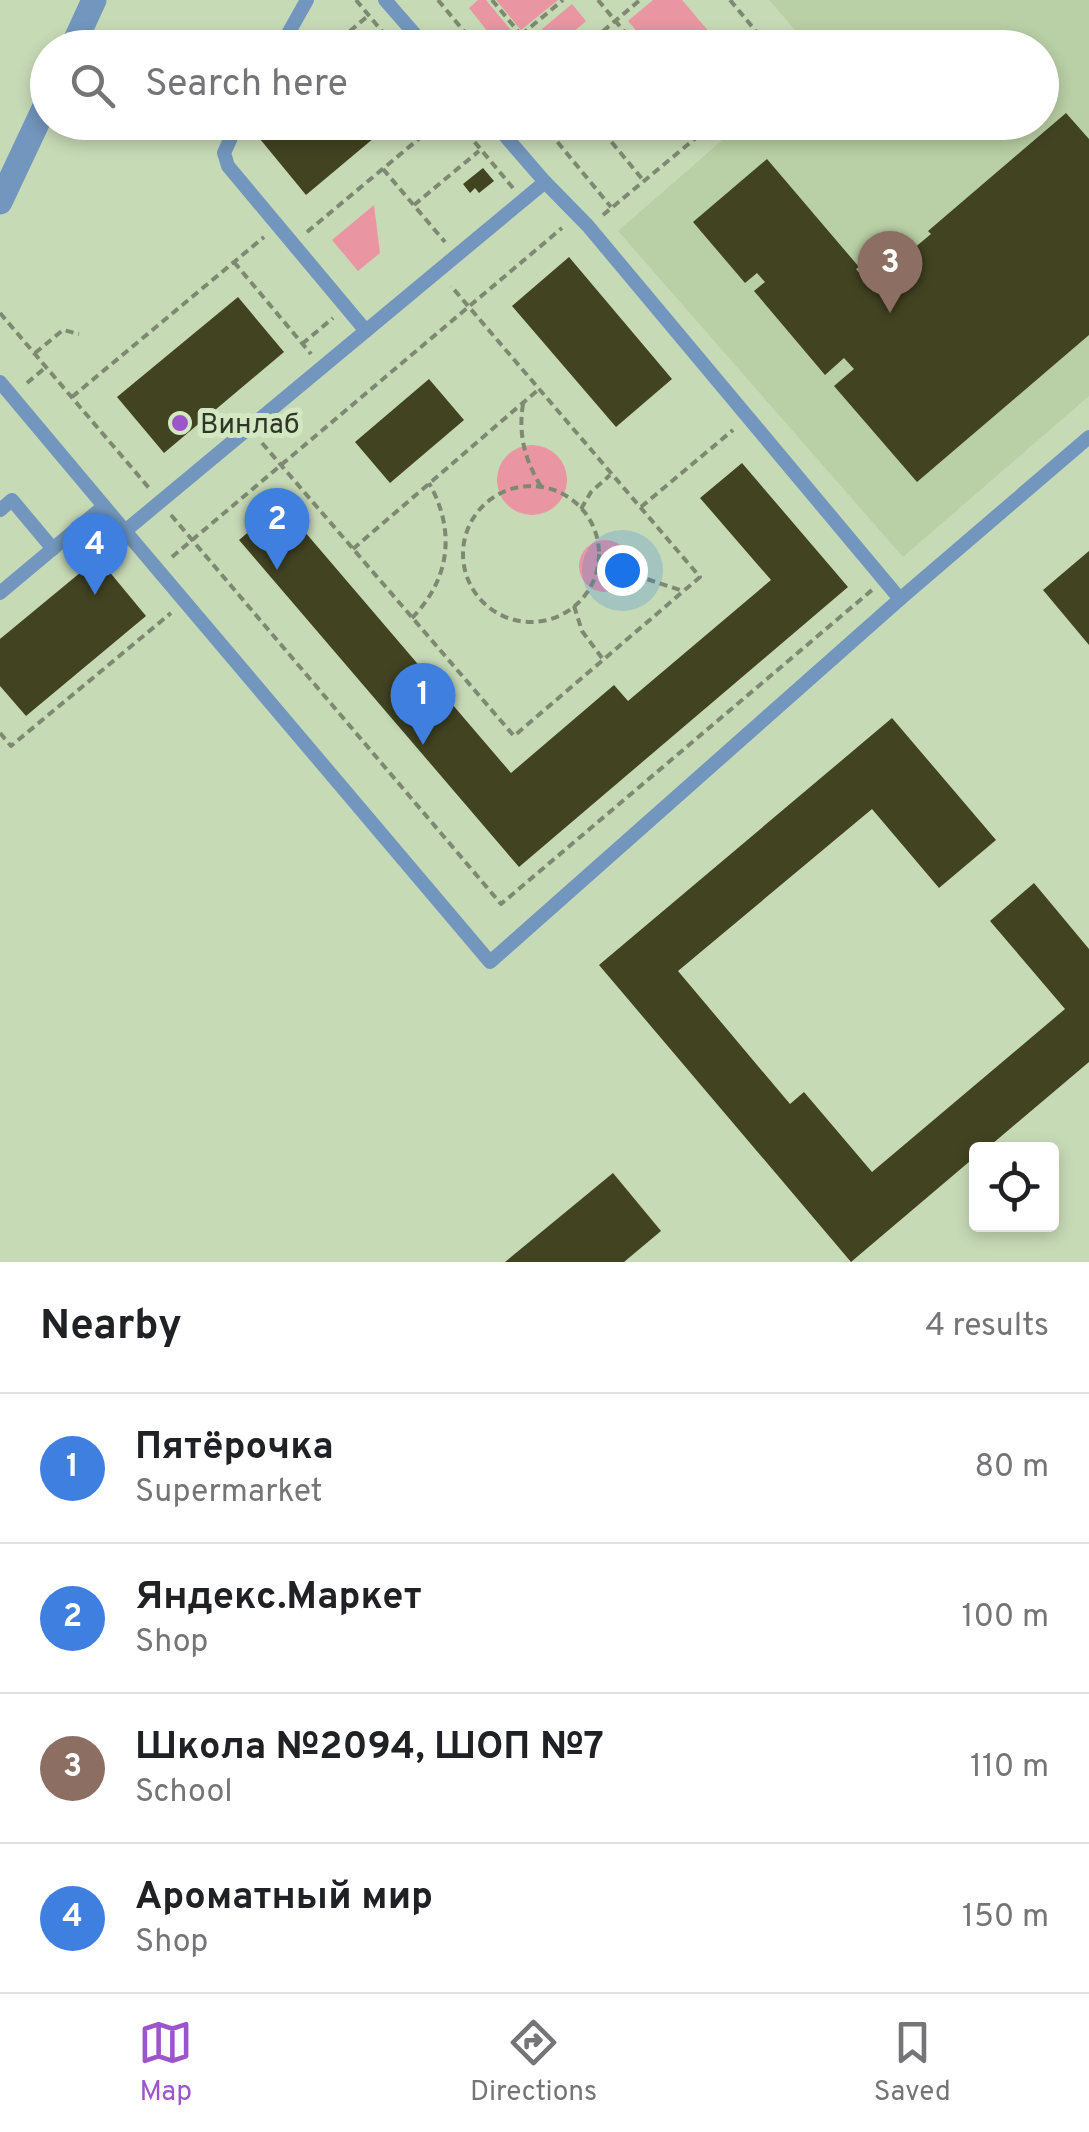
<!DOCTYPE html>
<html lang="en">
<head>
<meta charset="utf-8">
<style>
	body { margin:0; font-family:Overpass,sans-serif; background:#f2f2f2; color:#202124 }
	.controls { position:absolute; right:30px; bottom:30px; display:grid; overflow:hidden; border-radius:10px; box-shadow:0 5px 15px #0003 }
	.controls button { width:90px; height:90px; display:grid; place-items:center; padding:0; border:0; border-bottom:2px solid #e0e0e0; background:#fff; color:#202124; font:50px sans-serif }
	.you { position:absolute; left:622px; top:570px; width:35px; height:35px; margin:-25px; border:8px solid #fff; border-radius:50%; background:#1a73e8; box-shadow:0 0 0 15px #1a73e833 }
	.badge { display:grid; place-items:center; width:65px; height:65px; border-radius:50%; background:#9d56c9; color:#fff; font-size:32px; font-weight:700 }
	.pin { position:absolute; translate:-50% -82px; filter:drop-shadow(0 2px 5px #0008) }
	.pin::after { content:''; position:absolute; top:52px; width:35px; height:30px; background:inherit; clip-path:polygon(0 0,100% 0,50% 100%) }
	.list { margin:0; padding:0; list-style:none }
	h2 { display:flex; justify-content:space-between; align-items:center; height:130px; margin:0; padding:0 40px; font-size:42px }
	h2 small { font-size:32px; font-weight:400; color:#757577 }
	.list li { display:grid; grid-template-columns:65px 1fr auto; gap:30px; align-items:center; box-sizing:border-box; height:150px; padding:0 40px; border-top:2px solid #e0e0e0 }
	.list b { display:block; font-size:38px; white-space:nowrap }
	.list p { margin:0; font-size:32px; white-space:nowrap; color:#757577 }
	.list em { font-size:32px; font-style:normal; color:#757577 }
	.icon { flex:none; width:55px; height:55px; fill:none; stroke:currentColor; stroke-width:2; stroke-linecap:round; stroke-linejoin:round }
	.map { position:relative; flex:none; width:1089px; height:1262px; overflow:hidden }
	.search { position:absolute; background:#fff; box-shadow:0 5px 15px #0003; left:30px; right:30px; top:30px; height:110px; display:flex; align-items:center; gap:25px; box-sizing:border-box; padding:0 35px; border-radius:55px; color:#757577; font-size:38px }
	.sheet { height:730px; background:#fff }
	nav { display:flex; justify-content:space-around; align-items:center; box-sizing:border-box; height:140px; border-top:2px solid #e0e0e0; background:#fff; font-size:28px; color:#757577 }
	nav a { display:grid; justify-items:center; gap:5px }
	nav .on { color:#9d56c9 }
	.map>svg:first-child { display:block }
	.built { fill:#b9cfa5 }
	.green { fill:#e996a2 }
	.building { fill:#424321 }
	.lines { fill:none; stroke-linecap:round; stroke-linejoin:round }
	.path { stroke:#7d8a71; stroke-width:4; stroke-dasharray:8 5; stroke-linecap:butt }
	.service { stroke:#7296bd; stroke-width:14 }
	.tertiary { stroke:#7296bd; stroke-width:25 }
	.poi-dot { fill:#9d56c9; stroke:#d4e7c3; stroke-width:4 }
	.labels { text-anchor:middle; stroke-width:10; stroke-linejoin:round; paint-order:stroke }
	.poi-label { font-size:28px; fill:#2e3628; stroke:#d4e7c3; text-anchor:start }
</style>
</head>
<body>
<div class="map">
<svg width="1089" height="1262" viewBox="0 0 1089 1262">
	<rect width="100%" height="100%" fill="#c7dab6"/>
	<!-- built -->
	<path class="built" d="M 769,0 L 1089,0 L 1089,396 L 903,557 L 618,231 L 742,123 L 1042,122 L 1042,48 L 810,47 Z"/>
	<!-- green -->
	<g class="green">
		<path d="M 478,0 L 486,0 L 519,40 L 521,47 L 500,47 L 469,8 Z"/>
		<path d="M 496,0 L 558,0 L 521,30 Z"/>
		<path d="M 653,0 L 682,0 L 722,47 L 651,47 L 628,21 Z"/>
		<path d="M 572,4 L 586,21 L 556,47 L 542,29 Z"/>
		<path d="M 374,205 L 380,253 L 358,271 L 332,240 Z"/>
		<circle cx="532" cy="480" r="35"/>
		<circle cx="605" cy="566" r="26"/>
	</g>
	<!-- building -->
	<g class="building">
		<path d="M 1066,113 L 1089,139 L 1089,335 L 917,482 L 834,386 L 854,369 L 844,358 L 825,375 L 754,291 L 765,282 L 757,273 L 745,283 L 693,222 L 767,159 L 859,267 L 856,269 L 870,285 L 931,234 L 928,231 Z"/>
		<path d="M 280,122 L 393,122 L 306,195 L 260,139 Z"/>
		<path d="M 483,168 L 494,181 L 479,193 L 475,188 L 470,193 L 463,184 Z"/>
		<path d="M 569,257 L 672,379 L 616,427 L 512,306 Z"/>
		<path d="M 238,297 L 284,352 L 164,453 L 117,397 Z"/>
		<path d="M 429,379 L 464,420 L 390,483 L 355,442 Z"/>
		<path d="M 742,463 L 848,587 L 519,867 L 239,540 L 281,504 L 511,773 L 614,685 L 628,701 L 771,580 L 700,498 Z"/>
		<path d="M 1089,551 L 1089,645 L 1043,590 Z"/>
		<path d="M 98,558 L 146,616 L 26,716 L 0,686 L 0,639 Z"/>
		<path d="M 892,718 L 996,840 L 939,888 L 872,809 L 678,971 L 790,1104 L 804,1092 L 872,1172 L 1065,1009 L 990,921 L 1034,883 L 1089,949 L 1089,1062 L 985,1150 L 976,1150 L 976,1156 L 851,1262 L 599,965 Z"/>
		<path d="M 613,1173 L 661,1231 L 624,1262 L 505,1262 Z"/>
	</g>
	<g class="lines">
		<!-- path -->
		<g class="path">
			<path d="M 356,0 L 396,48"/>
			<path d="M 438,0 L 478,48"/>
			<path d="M 492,0 L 532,48"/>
			<path d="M 598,0 L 638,48"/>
			<path d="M 730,0 L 770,48"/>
			<path d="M 521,35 L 563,0"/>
			<path d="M 330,48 L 369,15"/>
			<path d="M 583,48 L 640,0"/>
			<path d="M 458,122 L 513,188"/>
			<path d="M 541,122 L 611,207"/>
			<path d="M 595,122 L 643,180"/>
			<path d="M 383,169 L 445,242"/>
			<path d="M 414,205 L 479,151"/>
			<path d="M 603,215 L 715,122"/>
			<path d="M 307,232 L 439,122"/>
			<path d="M 234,262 L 311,354"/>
			<path d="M 0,313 L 149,488"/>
			<path d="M 302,344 L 333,318"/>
			<path d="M 35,353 L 63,330 L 79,334"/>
			<path d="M 27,383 L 46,367"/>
			<path d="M 72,397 L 264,237"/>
			<path d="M 523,404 C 518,435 525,461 542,488"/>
			<path d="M 262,443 L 514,736 L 700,577 L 451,286"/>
			<circle cx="531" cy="554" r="68"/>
			<path d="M 641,507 L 733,430"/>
			<path d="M 581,509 L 591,492 L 610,475"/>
			<path d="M 171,515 L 501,904 L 872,590"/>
			<path d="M 353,549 L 539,389"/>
			<path d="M 172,557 L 562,228"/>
			<path d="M 598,563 L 683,591"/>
			<path d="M 574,606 L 582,631 L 602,658"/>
			<path d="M 412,618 C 450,579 456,531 429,483"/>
			<path d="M 0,733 L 11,746 L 171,613"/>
		</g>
		<!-- service -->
		<g class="service">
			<path d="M 385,0 L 427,48"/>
			<path d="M 280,48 L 307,0"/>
			<path d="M 238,122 L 224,153 L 228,166 L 366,331"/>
			<path d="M 545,182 L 588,226 L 900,599 L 1089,437"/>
			<path d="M 0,382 L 125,531 L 545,182 L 493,122"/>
			<path d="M 0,510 L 12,500 L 53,549"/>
			<path d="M 125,531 L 490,962 L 900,599"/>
			<path d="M 0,593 L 104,506"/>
		</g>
		<!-- tertiary -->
		<g class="tertiary">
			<path d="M 72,48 L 94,0"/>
			<path d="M 0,202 L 48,100"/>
		</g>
	</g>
	<!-- markers -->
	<circle class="poi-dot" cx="180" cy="423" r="10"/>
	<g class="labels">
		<!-- poi labels -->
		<g class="poi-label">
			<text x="200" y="433">Винлаб</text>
		</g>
	</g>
</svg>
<div class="controls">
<button><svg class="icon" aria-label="locate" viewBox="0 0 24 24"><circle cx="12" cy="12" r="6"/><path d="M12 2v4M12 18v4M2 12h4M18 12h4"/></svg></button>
</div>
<div class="you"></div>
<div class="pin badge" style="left:423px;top:745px;background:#3f7fe0">1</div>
<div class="pin badge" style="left:277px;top:570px;background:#3f7fe0">2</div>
<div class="pin badge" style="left:890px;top:313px;background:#8d6e63">3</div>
<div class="pin badge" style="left:95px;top:595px;background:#3f7fe0">4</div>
<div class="search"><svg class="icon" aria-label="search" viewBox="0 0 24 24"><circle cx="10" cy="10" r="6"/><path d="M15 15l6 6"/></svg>Search here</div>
</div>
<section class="sheet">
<h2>Nearby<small>4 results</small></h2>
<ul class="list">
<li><span class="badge" style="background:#3f7fe0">1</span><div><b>Пятёрочка</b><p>Supermarket</p></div><em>80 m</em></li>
<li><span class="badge" style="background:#3f7fe0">2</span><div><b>Яндекс.Маркет</b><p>Shop</p></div><em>100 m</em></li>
<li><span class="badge" style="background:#8d6e63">3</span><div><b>Школа №2094, ШОП №7</b><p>School</p></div><em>110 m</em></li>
<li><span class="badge" style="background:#3f7fe0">4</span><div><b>Ароматный мир</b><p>Shop</p></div><em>150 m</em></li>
</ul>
</section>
<nav>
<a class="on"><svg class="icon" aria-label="map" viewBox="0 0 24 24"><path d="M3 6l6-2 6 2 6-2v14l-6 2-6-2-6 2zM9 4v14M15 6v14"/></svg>Map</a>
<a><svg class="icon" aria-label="directions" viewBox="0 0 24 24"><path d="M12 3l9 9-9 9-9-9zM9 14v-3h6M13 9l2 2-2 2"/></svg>Directions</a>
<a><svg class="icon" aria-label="saved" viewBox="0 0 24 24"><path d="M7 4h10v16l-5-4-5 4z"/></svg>Saved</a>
</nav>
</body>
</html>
